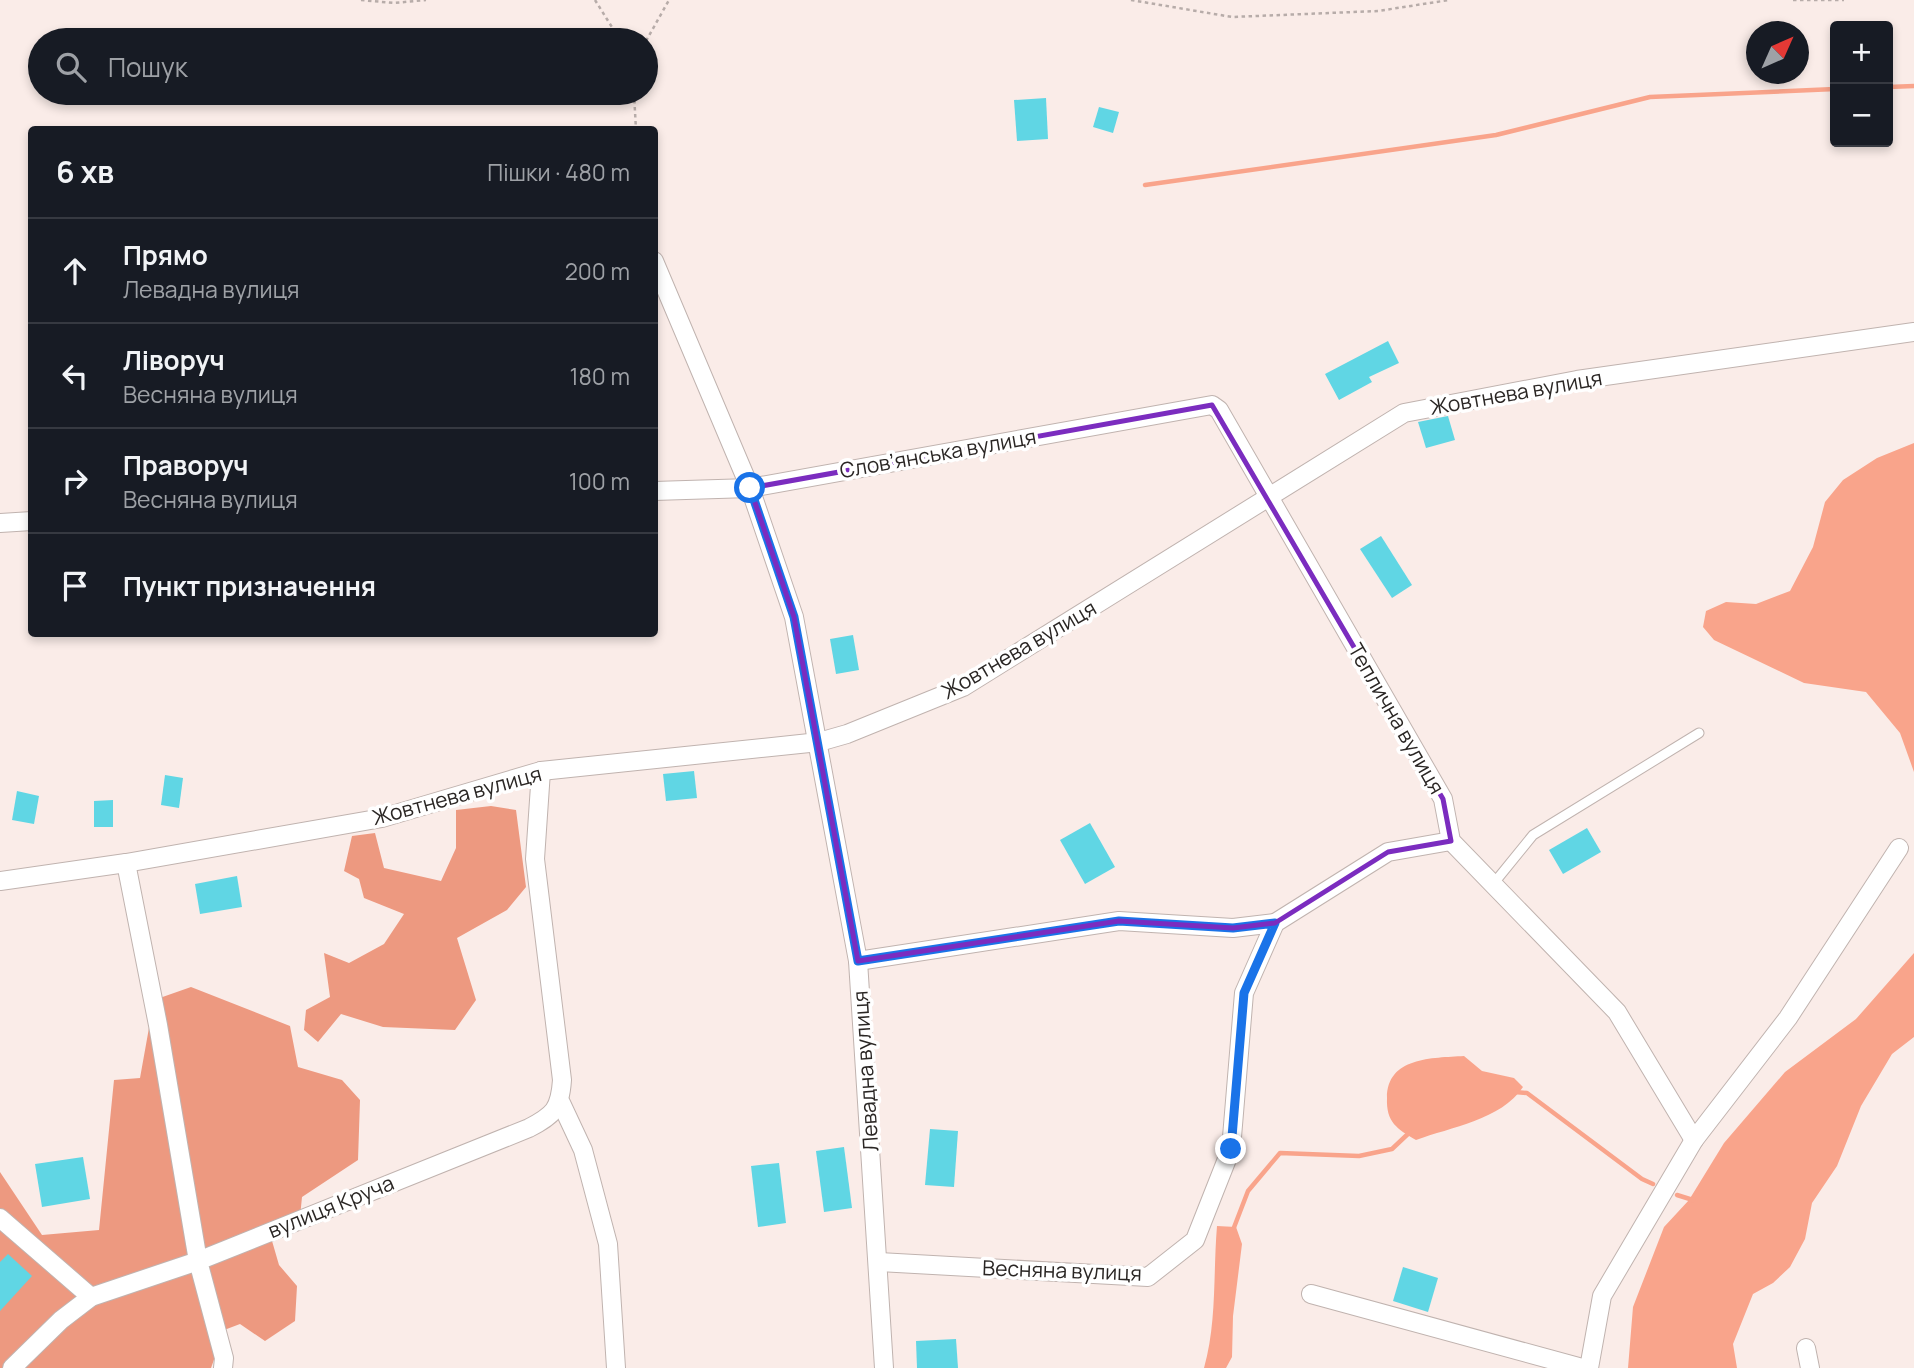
<!DOCTYPE html>
<html lang="uk">
<head>
<meta charset="utf-8">
<style>
	body { margin:0; font-family:Manrope,sans-serif; background:#20242c; color:#f1f3f6 }
	.controls { position:absolute; right:21px; top:21px; display:grid; overflow:hidden; border-radius:7px; box-shadow:0 4px 10px #0003 }
	.controls button { width:63px; height:63px; display:grid; place-items:center; padding:0; border:0; border-bottom:2px solid #363941; background:#171b24; color:#f1f3f6; font:35px sans-serif }
	.compass { position:absolute; left:1746px; top:21px; width:63px; height:63px; border-radius:50%; background:#171b24; box-shadow:0 4px 10px #0003; rotate:45deg }
	.stop { position:absolute; width:21px; height:21px; margin:-16px; border:5px solid #1a73e8; border-radius:50%; background:#fff }
	.stop.end { background:#1a73e8; border-color:#fff; box-shadow:0 2px 7px #0008 }
	.list { margin:0; padding:0; list-style:none }
	h2 { display:flex; justify-content:space-between; align-items:center; height:91px; margin:0; padding:0 28px; font-size:30px }
	h2 small { font-size:23px; font-weight:400; color:#9ea1a6 }
	.list li { display:grid; grid-template-columns:46px 1fr auto; gap:21px; align-items:center; box-sizing:border-box; height:105px; padding:0 28px; border-top:2px solid #363941 }
	.list b { display:block; font-size:26px; white-space:nowrap }
	.list p { margin:0; font-size:23px; white-space:nowrap; color:#9ea1a6 }
	.list em { font-size:23px; font-style:normal; color:#9ea1a6 }
	.icon { flex:none; width:38px; height:38px; fill:none; stroke:currentColor; stroke-width:2; stroke-linecap:round; stroke-linejoin:round }
	.map { position:relative; flex:none; width:1914px; height:1368px; overflow:hidden }
	.search { position:absolute; background:#171b24; box-shadow:0 4px 10px #0003; left:28px; top:28px; width:630px; height:77px; display:flex; align-items:center; gap:18px; box-sizing:border-box; padding:0 24px; border-radius:38px; color:#9ea1a6; font-size:26px }
	.panel { position:absolute; background:#171b24; box-shadow:0 4px 10px #0003; left:28px; top:126px; width:630px; height:511px; border-radius:7px }
	.map>svg:first-child { display:block }
	.forest { fill:#ed9980 }
	.water { fill:#f9a48b }
	.lines { fill:none; stroke-linecap:round; stroke-linejoin:round }
	.stream { stroke:#f9a48b; stroke-width:4.5 }
	.building { fill:#60d6e4 }
	.service-casing { stroke:#c0b3af; stroke-width:11 }
	.minor-casing { stroke:#c0b3af; stroke-width:20 }
	.path { stroke:#b7aca9; stroke-width:2.5; stroke-dasharray:3.5 3.5; stroke-linecap:butt }
	.service { stroke:#fff; stroke-width:9 }
	.minor { stroke:#fff; stroke-width:18 }
	.route { stroke:#1a73e8; stroke-width:9 }
	.marked { fill:none; stroke:#7b2cbf; stroke-width:5; stroke-linejoin:round }
	.labels { text-anchor:middle; stroke-width:7; stroke-linejoin:round; paint-order:stroke }
	.street-label { font-size:21px; fill:#2a2624; stroke:#fff }
</style>
</head>
<body>
<div class="map">
<svg width="1914" height="1368" viewBox="0 0 1914 1368">
	<rect width="100%" height="100%" fill="#faece8"/>
	<!-- forest -->
	<g class="forest">
		<path d="M 491,806 L 516,810 L 526,887 L 507,910 L 457,938 L 476,1000 L 455,1030 L 383,1027 L 341,1014 L 318,1042 L 304,1030 L 306,1010 L 330,997 L 324,953 L 349,963 L 384,944 L 404,914 L 364,898 L 359,879 L 344,871 L 352,836 L 375,833 L 384,868 L 441,881 L 456,848 L 456,810 Z"/>
		<path d="M 191,987 L 290,1026 L 298,1067 L 342,1080 L 360,1100 L 358,1160 L 302,1197 L 300,1217 L 270,1234 L 279,1265 L 297,1286 L 295,1321 L 265,1341 L 240,1324 L 211,1335 L 216,1354 L 211,1368 L 0,1368 L 0,1172 L 42,1235 L 99,1230 L 114,1080 L 140,1078 L 154,1000 Z"/>
	</g>
	<!-- water -->
	<g class="water">
		<path d="M 1914,443 L 1914,772 L 1900,733 L 1866,692 L 1804,683 L 1714,640 L 1703,627 L 1706,611 L 1726,602 L 1756,604 L 1790,591 L 1813,547 L 1825,502 L 1843,480 L 1877,458 Z"/>
		<path d="M 1914,953 L 1914,1037 L 1892,1054 L 1861,1106 L 1837,1166 L 1812,1203 L 1805,1239 L 1790,1267 L 1773,1283 L 1753,1294 L 1733,1344 L 1737,1368 L 1628,1368 L 1633,1307 L 1664,1227 L 1689,1200 L 1724,1143 L 1785,1072 L 1856,1019 Z"/>
		<path d="M 1464,1056 L 1482,1071 L 1514,1078 L 1523,1087 C 1501,1120 1451,1127 1416,1140 C 1397,1129 1386,1122 1387,1098 C 1387,1057 1432,1058 1464,1056 Z"/>
		<path d="M 1217,1226 L 1236,1227 L 1242,1244 L 1233,1316 L 1232,1357 L 1226,1368 L 1204,1368 C 1217,1322 1213,1274 1217,1226 Z"/>
	</g>
	<g class="lines">
		<!-- stream -->
		<g class="stream">
			<path d="M 1888,87 L 1914,86"/>
			<path d="M 1145,185 L 1496,135 L 1650,97 L 1835,89"/>
			<path d="M 1515,1092 L 1527,1093 L 1642,1179 L 1653,1184"/>
			<path d="M 1677,1195 L 1693,1200"/>
			<path d="M 1233,1230 L 1248,1191 L 1280,1153 L 1359,1156 L 1392,1149 L 1410,1132"/>
		</g>
	</g>
	<!-- building -->
	<g class="building">
		<path d="M 1046,98 L 1048,139 L 1017,141 L 1014,100 Z"/>
		<path d="M 1099,107 L 1119,112 L 1113,133 L 1093,127 Z"/>
		<path d="M 1388,341 L 1399,363 L 1369,377 L 1372,382 L 1339,400 L 1325,374 Z"/>
		<path d="M 1448,416 L 1455,440 L 1426,448 L 1418,422 Z"/>
		<path d="M 1381,536 L 1412,585 L 1392,598 L 1360,549 Z"/>
		<path d="M 853,635 L 859,670 L 836,674 L 830,639 Z"/>
		<path d="M 694,771 L 697,798 L 666,801 L 663,774 Z"/>
		<path d="M 165,775 L 183,778 L 179,808 L 161,805 Z"/>
		<path d="M 17,791 L 39,796 L 34,824 L 12,820 Z"/>
		<path d="M 113,800 L 113,827 L 94,827 L 94,801 Z"/>
		<path d="M 1090,823 L 1115,867 L 1085,884 L 1060,840 Z"/>
		<path d="M 1587,828 L 1601,852 L 1563,874 L 1549,850 Z"/>
		<path d="M 237,876 L 242,907 L 200,914 L 195,884 Z"/>
		<path d="M 930,1129 L 958,1131 L 954,1187 L 925,1185 Z"/>
		<path d="M 844,1147 L 852,1208 L 824,1212 L 816,1151 Z"/>
		<path d="M 83,1157 L 90,1199 L 42,1207 L 35,1164 Z"/>
		<path d="M 779,1163 L 786,1223 L 758,1227 L 751,1166 Z"/>
		<path d="M 8,1254 L 32,1276 L 0,1311 L 0,1262 Z"/>
		<path d="M 1403,1267 L 1438,1278 L 1428,1312 L 1393,1301 Z"/>
		<path d="M 956,1339 L 958,1368 L 917,1368 L 916,1341 Z"/>
	</g>
	<g class="lines">
		<defs>
			<path id="service" d="M 1494,883 L 1533,835 L 1699,733"/>
			<g id="minor">
				<path d="M 654,261 L 750,488 L 794,617 L 858,961 L 884,1368"/>
				<path d="M 654,491 L 750,488 L 1212,405 L 1219,410 L 1443,799 L 1451,841 L 1617,1012 L 1694,1140"/>
				<path d="M 0,523 L 32,521"/>
				<path d="M 0,881 L 126,863 L 382,818 L 541,771 L 819,742 L 847,734 L 963,687 L 1404,413 L 1577,380 L 1914,332"/>
				<path d="M 858,961 L 1119,921 L 1233,928 L 1275,923"/>
				<path d="M 561,1103 L 583,1150 L 608,1244 L 616,1368"/>
				<path d="M 0,1218 L 91,1297"/>
				<path d="M 879,1262 L 1148,1277 L 1195,1240 L 1231,1149 L 1244,993 L 1275,923 L 1388,852 L 1451,841"/>
				<path d="M 1311,1294 L 1582,1368"/>
				<path d="M 1806,1348 L 1810,1368"/>
				<path d="M 12,1368 L 61,1320 L 91,1297 L 198,1261 L 158,1025 L 126,863"/>
				<path d="M 223,1368 L 224,1358 L 198,1261 L 529,1128 C 554,1115 560,1109 562,1080 L 535,859 L 541,771"/>
				<path d="M 1589,1368 L 1602,1296 L 1694,1140 L 1788,1018 L 1899,848"/>
			</g>
		</defs>
		<!-- service casing -->
		<use href="#service" class="service-casing"/>
		<!-- minor casing -->
		<use href="#minor" class="minor-casing"/>
		<!-- path -->
		<g class="path">
			<path d="M 361,0 L 394,3 L 426,0"/>
			<path d="M 595,0 L 620,40"/>
			<path d="M 1131,0 L 1232,17 L 1378,11 L 1449,0"/>
			<path d="M 1793,0 L 1844,0"/>
			<path d="M 646,41 L 669,0"/>
			<path d="M 634,93 L 636,130"/>
		</g>
		<!-- service -->
		<use href="#service" class="service"/>
		<!-- minor -->
		<use href="#minor" class="minor"/>
	</g>
	<g class="lines">
		<!-- route -->
		<path class="route" d="M 750,488 L 794,617 L 858,961 L 1119,921 L 1233,928 L 1275,923 L 1244,993 L 1231,1149"/>
	</g>
	<!-- marked area -->
	<path class="marked" d="M 1212,405 L 1443,799 L 1451,841 L 1388,852 L 1275,923 L 1233,928 L 1119,921 L 858,961 L 794,617 L 750,488 Z"/>
	<g class="labels">
		<!-- street labels -->
		<g class="street-label">
			<text transform="translate(1516 393) rotate(-10)" y="7">Жовтнева вулиця</text>
			<text transform="translate(938 454) rotate(-10)" y="7">Словʼянська вулиця</text>
			<text transform="translate(1019 650) rotate(-30)" y="7">Жовтнева вулиця</text>
			<text transform="translate(1396 719) rotate(60)" y="7">Теплична вулиця</text>
			<text transform="translate(457 796) rotate(-15)" y="7">Жовтнева вулиця</text>
			<text transform="translate(866 1071) rotate(-94)" y="7">Левадна вулиця</text>
			<text transform="translate(331 1207) rotate(-22)" y="7">вулиця Круча</text>
			<text transform="translate(1062 1271) rotate(2)" y="7">Весняна вулиця</text>
		</g>
	</g>
</svg>
<div class="controls">
<button>+</button>
<button>−</button>
</div>
<svg class="compass" viewBox="-18 -18 36 36"><path d="M0-13l5 13h-10z" fill="#e53935"/><path d="M0 13l5-13h-10z" fill="#9ea1a6"/></svg>
<div class="stop" style="left:750px;top:488px"></div>
<div class="stop end" style="left:1231px;top:1149px"></div>
<div class="search"><svg class="icon" aria-label="search" viewBox="0 0 24 24"><circle cx="10" cy="10" r="6"/><path d="M15 15l6 6"/></svg>Пошук</div>
<section class="panel">
<h2>6 хв<small>Пішки · 480 m</small></h2>
<ul class="list">
<li><svg class="icon" aria-label="ahead" viewBox="0 0 24 24"><path d="M12 20V5M6 11l6-6 6 6"/></svg><div><b>Прямо</b><p>Левадна вулиця</p></div><em>200 m</em></li>
<li><svg class="icon" aria-label="left" viewBox="0 0 24 24"><path d="M17 20v-9H6M10 6l-5 5 5 5"/></svg><div><b>Ліворуч</b><p>Весняна вулиця</p></div><em>180 m</em></li>
<li><svg class="icon" aria-label="right" viewBox="0 0 24 24"><path d="M7 20v-9h11M14 6l5 5-5 5"/></svg><div><b>Праворуч</b><p>Весняна вулиця</p></div><em>100 m</em></li>
<li><svg class="icon" aria-label="arrive" viewBox="0 0 24 24"><path d="M6 21V4h12l-3 4 3 4H6"/></svg><div><b>Пункт призначення</b></div></li>
</ul>
</section>
</div>
</body>
</html>
